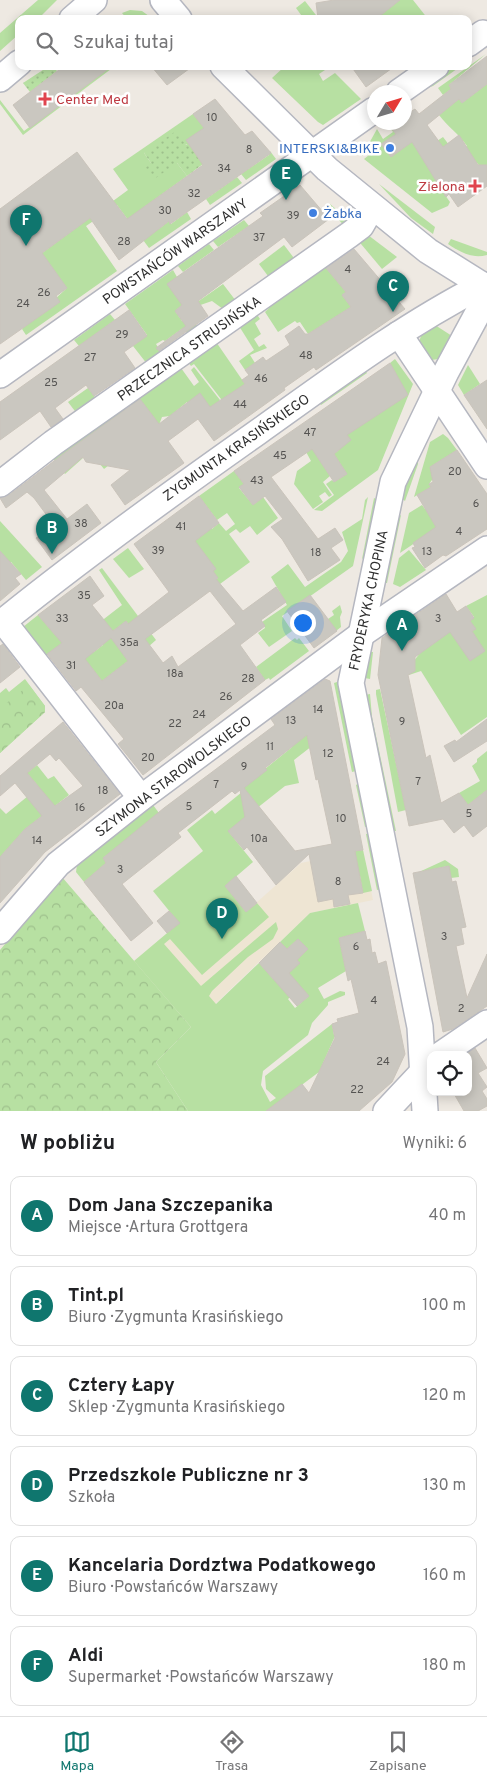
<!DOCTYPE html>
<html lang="pl">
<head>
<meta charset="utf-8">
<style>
	body { margin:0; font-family:Overpass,sans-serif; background:#f6f6f6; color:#202124 }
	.controls { position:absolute; right:15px; bottom:15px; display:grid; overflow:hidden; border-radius:10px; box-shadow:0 2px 12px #0003 }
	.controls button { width:45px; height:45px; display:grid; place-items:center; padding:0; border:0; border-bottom:1px solid #e0e0e0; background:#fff; color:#202124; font:25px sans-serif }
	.compass { position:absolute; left:367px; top:85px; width:45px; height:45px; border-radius:50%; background:#fff; box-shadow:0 2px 12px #0003; rotate:52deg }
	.you { position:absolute; left:302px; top:622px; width:18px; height:18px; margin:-12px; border:4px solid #fff; border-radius:50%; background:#1a73e8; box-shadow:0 0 0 8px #1a73e833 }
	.badge { display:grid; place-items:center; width:32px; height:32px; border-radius:50%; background:#0f766e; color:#fff; font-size:16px; font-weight:700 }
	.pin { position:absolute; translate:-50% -41px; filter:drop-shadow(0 1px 2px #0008) }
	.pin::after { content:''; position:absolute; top:26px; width:18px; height:15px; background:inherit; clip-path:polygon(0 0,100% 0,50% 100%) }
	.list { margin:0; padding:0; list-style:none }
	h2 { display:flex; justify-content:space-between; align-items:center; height:65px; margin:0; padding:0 20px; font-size:21px }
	h2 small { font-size:16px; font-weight:400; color:#757577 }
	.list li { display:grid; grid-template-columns:32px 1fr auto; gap:15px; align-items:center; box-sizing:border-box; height:80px; margin:0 10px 10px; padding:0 10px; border:1px solid #e0e0e0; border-radius:10px }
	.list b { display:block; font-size:19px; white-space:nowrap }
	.list p { margin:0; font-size:16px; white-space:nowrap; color:#757577 }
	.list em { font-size:16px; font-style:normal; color:#757577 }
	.icon { flex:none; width:28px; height:28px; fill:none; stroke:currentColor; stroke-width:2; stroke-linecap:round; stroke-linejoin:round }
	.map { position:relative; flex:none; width:487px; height:1111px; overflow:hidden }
	.search { position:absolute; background:#fff; box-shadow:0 2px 12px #0003; left:15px; right:15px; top:15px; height:55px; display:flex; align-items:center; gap:12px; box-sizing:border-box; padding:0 18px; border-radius:10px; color:#757577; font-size:19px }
	.sheet { height:605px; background:#fff }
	nav { display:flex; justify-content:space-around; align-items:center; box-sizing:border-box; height:70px; border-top:1px solid #e0e0e0; background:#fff; font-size:14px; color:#757577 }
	nav a { display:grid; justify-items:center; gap:2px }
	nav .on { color:#0f766e }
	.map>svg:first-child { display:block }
	.education { fill:#eee5d3 }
	.grass { fill:#b7e0a2; fill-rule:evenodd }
	.park { fill:url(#park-crowns) }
	.garden { fill:url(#garden-dots) }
	.building { fill:#cac7c0; stroke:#cac4bb; fill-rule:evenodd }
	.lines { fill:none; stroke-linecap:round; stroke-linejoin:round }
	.minor-casing { stroke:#b5b7c0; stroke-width:28 }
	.minor { stroke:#fff; stroke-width:25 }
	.health-dot { fill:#e0444e; stroke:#fff; stroke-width:2 }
	.shop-dot { fill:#3f7fe0; stroke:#fff; stroke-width:2 }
	.labels { text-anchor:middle; stroke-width:5; stroke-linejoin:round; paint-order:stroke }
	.number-label { font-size:11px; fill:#555452 }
	.health-label { font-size:14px; fill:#be3a42; stroke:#fff; text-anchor:start }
	.shop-label { font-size:14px; fill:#366cbe; stroke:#fff; text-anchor:end }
	.street-label { font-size:14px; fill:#2e2e2e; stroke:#fff }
</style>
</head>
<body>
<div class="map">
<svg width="487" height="1111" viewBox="0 0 487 1111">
	<defs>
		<pattern id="park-crowns" width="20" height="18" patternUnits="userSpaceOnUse" patternTransform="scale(1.25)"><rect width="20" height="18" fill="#b7e0a2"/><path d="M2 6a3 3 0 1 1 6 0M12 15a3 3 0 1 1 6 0" fill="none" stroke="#9ec08c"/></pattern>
		<pattern id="garden-dots" width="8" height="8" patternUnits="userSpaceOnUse" patternTransform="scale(1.25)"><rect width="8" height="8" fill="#b7e0a2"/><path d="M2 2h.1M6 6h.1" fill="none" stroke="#9ec08c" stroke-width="1.8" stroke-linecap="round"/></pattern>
	</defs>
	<rect width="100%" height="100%" fill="#eee9e2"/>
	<!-- education -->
	<path class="education" d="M 363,850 L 373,900 L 310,913 L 191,1027 L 134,961 L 225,886 L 246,912 L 301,863 Z"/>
	<!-- grass -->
	<g class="grass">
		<path d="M 38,0 L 57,0 L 38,19 L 19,19 L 19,34 L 0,51 L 0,33 Z"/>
		<path d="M 399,0 L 413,0 L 428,19 L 376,19 Z"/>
		<path d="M 305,1 L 319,19 L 304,19 L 296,8 Z"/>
		<path d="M 130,10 L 142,11 L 153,19 L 127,19 L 122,13 Z"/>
		<path d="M 486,54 L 449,85 L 451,89 L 443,95 L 438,88 Z"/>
		<path d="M 112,66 L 115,66 L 23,135 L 0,104 L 0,100 L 24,131 Z"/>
		<path d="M 290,66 L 331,66 L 319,74 L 323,81 L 335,73 L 361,99 L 323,125 L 318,122 L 272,78 L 284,67 Z"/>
		<path d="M 452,66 L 461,66 L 433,86 L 424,89 L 422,87 Z"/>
		<path d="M 487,84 L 487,165 L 482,169 L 473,158 L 437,184 L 450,202 L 448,206 L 432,213 L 364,159 L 379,147 L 378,145 L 362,156 L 377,129 L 383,139 L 393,132 L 386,123 L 396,123 L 391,127 L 405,146 L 413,141 L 434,143 L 443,137 L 456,154 L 467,146 C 459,134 448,127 439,115 L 459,99 L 462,103 Z"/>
		<path d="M 193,114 L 213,139 L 144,153 L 151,163 L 177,163 L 187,176 L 144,207 L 159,229 L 169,221 L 171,224 L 187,212 L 191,219 L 149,248 L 117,205 L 86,226 L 117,271 L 26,335 L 22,329 L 67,288 L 0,284 L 128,190 L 113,169 Z"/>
		<path d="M 270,151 L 276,159 L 246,180 L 241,174 L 269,155 Z"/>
		<path d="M 237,177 L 242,183 L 210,205 L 206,199 Z"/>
		<path d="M 379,184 L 435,227 L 433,234 L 411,218 Z"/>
		<path d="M 330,204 L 355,225 L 348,230 L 328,208 Z"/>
		<path d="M 244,220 L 249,226 L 218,247 L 213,241 Z"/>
		<path d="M 364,232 L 397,257 L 382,269 L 356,238 Z"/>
		<path d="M 451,239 L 487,252 L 487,255 C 472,259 460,252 448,244 Z"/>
		<path d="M 209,244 L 214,250 L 183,272 L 178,266 Z"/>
		<path d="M 284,245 L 300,266 L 274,284 L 259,264 Z"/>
		<path d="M 321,262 L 346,292 L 342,295 L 351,307 L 308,334 L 300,322 L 297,323 L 295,321 L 278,332 L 265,312 L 269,308 L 265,302 Z"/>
		<path d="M 173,270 L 177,277 L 182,305 L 175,311 L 182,321 L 190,316 L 202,333 L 192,340 L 183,328 L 165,341 L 163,340 L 156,344 L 165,359 L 151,369 L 133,346 L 147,335 L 125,304 Z"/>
		<path d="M 223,284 L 236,301 L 223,309 L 212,301 L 186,310 Z"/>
		<path d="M 254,310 L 260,319 L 255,323 L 261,334 L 254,339 L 259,347 L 264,344 L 267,348 L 250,355 L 255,363 L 245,370 L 239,361 L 254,350 L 239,326 Z"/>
		<path d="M 110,314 L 115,320 L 79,346 L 74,340 Z"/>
		<path d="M 435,325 L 452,336 L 439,359 L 431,360 L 419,342 L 421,336 Z"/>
		<path d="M 212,336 L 245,384 L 225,399 L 221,399 L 194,364 L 191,366 L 183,356 Z"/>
		<path d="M 395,359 L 413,384 L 378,470 L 322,511 L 314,510 L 334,495 L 326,484 L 332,480 L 334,482 L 347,474 L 334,454 L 340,449 L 335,443 L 317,456 L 330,476 L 323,482 L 332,495 L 329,497 L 325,492 L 319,496 L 323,502 L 313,509 L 294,484 L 297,471 L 311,461 L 305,450 L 407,395 L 390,363 Z"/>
		<path d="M 176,361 L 194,386 L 199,382 L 191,370 L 194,367 L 220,400 L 211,409 L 194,411 L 187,402 L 170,416 L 162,417 L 159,425 L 104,469 L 100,464 L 153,430 L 155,419 L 141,401 L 135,406 L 129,404 L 125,407 L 125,413 L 79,457 L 83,458 L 65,474 L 48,452 Z"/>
		<path d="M 468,365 L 480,384 L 464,395 L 458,385 Z"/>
		<path d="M 365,370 L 367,373 L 321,405 L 319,402 Z"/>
		<path d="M 88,388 L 101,405 L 81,419 L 68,402 Z"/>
		<path d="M 443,434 L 448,438 L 457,450 L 430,467 L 435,476 L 429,484 L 431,487 L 414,497 L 430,442 Z"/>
		<path d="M 416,458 L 418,460 L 418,464 L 405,501 L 401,498 Z"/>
		<path d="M 234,471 L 244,484 L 239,488 L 253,505 L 263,497 L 278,518 L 257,535 L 250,526 L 240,533 L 236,529 L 229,534 L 250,562 L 209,592 L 205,588 L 218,578 L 185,542 L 208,525 L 212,529 L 219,523 L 226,531 L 235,524 L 227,513 L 217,520 L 199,496 Z"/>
		<path d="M 368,497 L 353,566 L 282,616 L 292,631 L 269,647 L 258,633 L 265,628 L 262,622 L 287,605 L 271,577 L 288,564 L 305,587 L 341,562 L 348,551 L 342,532 L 362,519 L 365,500 Z"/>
		<path d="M 374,498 L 378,500 L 366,556 L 362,559 Z"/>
		<path d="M 422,505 L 425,509 L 468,507 L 400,553 L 409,513 Z"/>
		<path d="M 401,515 L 387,583 L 382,583 L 395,519 Z"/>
		<path d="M 0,521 L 42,567 L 26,580 L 11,562 L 0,571 Z"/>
		<path d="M 128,548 L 144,569 L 129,578 L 113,559 Z"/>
		<path d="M 409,550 L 426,570 L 400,587 L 393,584 L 399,558 Z"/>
		<path d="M 102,568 L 156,640 L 148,647 L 141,638 L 144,636 L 141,631 L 136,634 L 126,621 L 109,634 L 128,661 L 102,681 L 68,638 L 46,656 L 23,627 L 38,615 L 57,637 L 69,628 L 85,649 L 89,646 L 94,652 L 103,645 L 91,629 L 122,605 L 99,570 Z"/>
		<path d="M 487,595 L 487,717 L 461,735 L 421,671 L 409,675 C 412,650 445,635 464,621 L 472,631 L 475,629 L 470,621 L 474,617 L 466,606 Z"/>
		<path d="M 340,605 L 342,612 L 340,617 L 341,627 L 336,631 L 328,619 L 334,615 L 332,611 Z"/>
		<path d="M 295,638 L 297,640 L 299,638 L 309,651 L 270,680 L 269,678 L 265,680 L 256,667 Z"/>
		<path d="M 370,652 L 373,652 L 370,679 L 365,678 Z"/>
		<path d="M 25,679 L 45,706 L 45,712 L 0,753 L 0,693 L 6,688 L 9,692 Z"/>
		<path d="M 337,682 L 356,771 L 352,772 L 334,683 Z"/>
		<path d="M 380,689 L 406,810 L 398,812 L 376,694 L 376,690 Z"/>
		<path d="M 370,694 L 372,717 L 396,831 L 391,831 L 365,695 Z"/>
		<path d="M 312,723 L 312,746 L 294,760 L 299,783 L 285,786 L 228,831 L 253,862 L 225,886 L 246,912 L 257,903 L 269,917 L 202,975 L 170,939 L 164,944 L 201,986 L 276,922 L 278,929 L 273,939 L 248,957 L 212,991 L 209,996 L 216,1004 L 259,963 L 275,981 L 308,949 L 298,939 L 287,949 L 280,942 L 310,913 L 358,903 L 365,931 L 339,938 L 346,971 L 318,988 L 324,999 L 340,991 L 345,992 L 345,995 L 328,1002 L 328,1005 L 312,1023 L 308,1035 L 263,1071 L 261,1085 L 270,1102 L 276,1098 L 266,1089 L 265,1076 L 332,1024 L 334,1035 L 336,1034 L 319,1072 L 267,1111 L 188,1111 L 156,1062 L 191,1027 L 134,961 L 179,923 L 153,891 L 203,851 L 187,830 L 212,810 L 215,814 L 242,792 L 240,789 L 291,748 ZM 301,988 L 309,996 L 295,1008 L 288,999 Z"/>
		<path d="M 487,751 L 487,790 L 468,805 L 459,793 L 480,781 L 472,766 L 477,762 L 477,759 Z"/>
		<path d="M 37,765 L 48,779 L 54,776 L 69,795 L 25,829 L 0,857 L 0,808 L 6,814 L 39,787 L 27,773 Z"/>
		<path d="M 359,783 L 368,826 L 365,827 L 356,785 Z"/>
		<path d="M 153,805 L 159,813 L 103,858 L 106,863 L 84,882 L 76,872 L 77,865 Z"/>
		<path d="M 370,833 L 381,889 L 377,890 L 366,834 Z"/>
		<path d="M 363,850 L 372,891 L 363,893 L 360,876 L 356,877 L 350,852 Z"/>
		<path d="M 445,860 L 458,869 L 459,877 L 451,878 L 448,866 L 419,872 Z"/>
	</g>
	<!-- park -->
	<g class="park">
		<path d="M 29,685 L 45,706 L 45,712 L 0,753 L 0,716 L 4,705 Z"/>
		<path d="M 62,877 L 191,1027 L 156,1062 L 188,1111 L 0,1111 L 0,950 Z"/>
	</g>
	<!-- garden -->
	<g class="garden">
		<path d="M 49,66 L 53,66 L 57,71 L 30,92 L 23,83 Z"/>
		<path d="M 176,131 L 186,145 L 189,143 L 203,164 L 187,176 L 177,163 L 153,180 L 145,168 L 151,163 L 144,153 Z"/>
	</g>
	<!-- building -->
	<g class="building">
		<path d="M 334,0 L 400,0 L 376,19 L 318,18 L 316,3 Z"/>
		<path d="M 487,56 L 487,84 L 462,103 L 459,99 L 427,125 L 443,147 L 459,135 L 478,165 L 487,165 L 487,186 L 458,207 L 449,194 L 446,197 L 412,142 L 391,157 L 381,144 L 396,134 L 390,127 L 396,122 L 404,122 L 404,116 L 415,109 L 419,114 L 451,89 L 449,85 Z"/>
		<path d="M 64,66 L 112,66 L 30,128 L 13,105 Z"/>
		<path d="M 151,66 L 193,66 L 167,85 Z"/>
		<path d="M 351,66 L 395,66 L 366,87 Z"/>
		<path d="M 215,99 L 245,135 L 252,131 L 271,153 L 170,224 L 169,221 L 119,260 L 90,218 L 42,253 L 67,288 L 56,296 L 60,302 L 0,344 L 0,209 L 77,152 L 127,219 L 203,165 L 186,140 L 204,128 L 193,114 Z"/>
		<path d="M 300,185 L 329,219 L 292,247 L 284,237 L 198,301 L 208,316 L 159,351 L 156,348 L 186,326 L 175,311 L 182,305 L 167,284 L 263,216 L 260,213 Z"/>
		<path d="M 354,249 L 405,309 L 316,370 L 314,367 L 284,388 L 285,390 L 214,441 L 198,419 L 168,441 L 184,463 L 125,505 L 111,485 L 130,470 L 86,462 L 83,457 L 44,490 L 67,519 L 87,504 L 101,523 L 52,560 L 36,538 L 54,525 L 34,498 L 27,492 L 6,508 L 0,498 L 9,495 L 62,455 L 140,399 L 159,424 L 200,393 L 210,407 L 245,384 L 242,380 L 249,375 L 245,370 L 263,357 L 266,361 L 290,345 L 285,336 L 299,326 L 305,334 L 308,334 L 351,307 L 342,295 L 346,292 L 326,268 Z"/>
		<path d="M 129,310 L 147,336 L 124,352 L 135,368 L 94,396 L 86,385 L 55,408 L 63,419 L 51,427 L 40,411 L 0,440 L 0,402 Z"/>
		<path d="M 390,363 L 408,395 L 347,435 L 351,440 L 334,454 L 347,474 L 334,482 L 312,449 L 271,477 L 318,539 L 335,528 L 343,540 L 331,548 L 340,560 L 308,581 L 282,539 L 271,527 L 283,519 L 265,496 L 253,505 L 239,487 L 244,484 L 234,471 Z"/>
		<path d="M 487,380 L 487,429 L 464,395 Z"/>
		<path d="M 457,450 L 487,494 L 487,529 L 446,556 L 443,555 L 425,568 L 412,548 L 415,547 L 413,543 L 436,527 L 417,495 L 431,487 L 429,484 L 433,482 L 430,467 Z"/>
		<path d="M 199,496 L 219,523 L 195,541 L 216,569 L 213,571 L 218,578 L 216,579 L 243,611 L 276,587 L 286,602 L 261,620 L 265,626 L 240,645 L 265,680 L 143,775 L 118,744 L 124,739 L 81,687 L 76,691 L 47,654 L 62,643 L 38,615 L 90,576 L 104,596 L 92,605 L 113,631 L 126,621 L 128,624 L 169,592 L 134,544 ZM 210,591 L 236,624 L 178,667 L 172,656 L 163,663 L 145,639 ZM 111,638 L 128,661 L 102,681 L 85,659 Z"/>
		<path d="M 0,551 L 21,574 L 15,578 L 20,584 L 0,601 Z"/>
		<path d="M 446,594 L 457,612 L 466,606 L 474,618 L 470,621 L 476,629 L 472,631 L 485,651 L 470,661 L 450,632 L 415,657 L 415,671 L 408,675 L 426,758 L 430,755 L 441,803 L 459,793 L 468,805 L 487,790 L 487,826 L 473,837 L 464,825 L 454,833 L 443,819 L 409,826 L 378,675 L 382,638 Z"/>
		<path d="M 310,595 L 337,631 L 314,648 L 287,611 Z"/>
		<path d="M 3,644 L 20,667 L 0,683 L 0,646 Z"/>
		<path d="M 325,679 L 330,681 L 363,850 L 355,851 L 363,893 L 348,895 L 350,904 L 334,907 L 333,899 L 318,902 L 309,854 L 276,885 L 247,847 L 244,850 L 228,831 L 245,817 L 240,790 L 235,794 L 232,791 L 178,833 L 181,837 L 122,884 L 153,923 L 131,941 L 84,882 L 106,863 L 103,858 L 164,808 L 275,725 L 271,719 ZM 307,735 L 316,780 L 318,779 L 332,844 L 295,851 L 244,788 L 267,770 L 265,768 Z"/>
		<path d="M 487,719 L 487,741 L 454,762 L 444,746 L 455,740 L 456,742 Z"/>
		<path d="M 63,722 L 120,794 L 45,852 L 0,903 L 0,857 L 25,829 L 42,816 L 15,783 L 0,796 L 0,776 ZM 50,754 L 56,761 L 59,758 L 83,786 L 55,806 L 27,773 Z"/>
		<path d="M 449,866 L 452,882 L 456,881 L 466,927 L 461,928 L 464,944 L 456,946 L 467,998 L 487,954 L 487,1006 L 453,1029 L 443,1032 L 413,873 Z"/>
		<path d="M 236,876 L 257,903 L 246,912 L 225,886 Z"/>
		<path d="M 169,911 L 180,923 L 167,933 L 157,921 Z"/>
		<path d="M 365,931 L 367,940 L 370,939 L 372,953 L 375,952 L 378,964 L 386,961 L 405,1054 L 392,1082 L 359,1111 L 266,1111 L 302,1084 L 309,1093 L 335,1038 L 332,1024 L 338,1022 L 337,1019 L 359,1013 L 351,979 L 348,981 L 339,938 Z"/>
		<path d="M 298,939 L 308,949 L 297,960 L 300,963 L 289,973 L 309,996 L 297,1006 L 259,963 L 280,942 L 287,949 Z"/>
		<path d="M 475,1048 L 487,1068 L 478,1073 L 487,1087 L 482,1091 L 487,1099 L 487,1106 L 478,1111 L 464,1111 L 453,1092 L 468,1092 L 468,1053 Z"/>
	</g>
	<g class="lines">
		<defs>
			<g id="minor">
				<path d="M 163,0 L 179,19"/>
				<path d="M 72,19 L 94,0"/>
				<path d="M 468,44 L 483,33"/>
				<path d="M 223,66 L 327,169 L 428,251 L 487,288"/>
				<path d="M 0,79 L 19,63"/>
				<path d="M 399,92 L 436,66"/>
				<path d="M 399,334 L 487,466"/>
				<path d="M 0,375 L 374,110"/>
				<path d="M 0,484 L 53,443 L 349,235 L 361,226 L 372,207"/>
				<path d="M 3,621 L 141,798"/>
				<path d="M 0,624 C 84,556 170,494 258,432 C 331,380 403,326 483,285"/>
				<path d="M 0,931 L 58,864 L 141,798 L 359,636 L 487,549"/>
				<path d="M 440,1055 L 487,1023"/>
				<path d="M 386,1111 L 431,1063"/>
				<path d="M 425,1111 L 420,1027 L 351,683 L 393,482 L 446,372 L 487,296"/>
			</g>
		</defs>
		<!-- minor casing -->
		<use href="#minor" class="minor-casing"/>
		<!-- minor -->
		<use href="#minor" class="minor"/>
	</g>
	<!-- markers -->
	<g class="health-dot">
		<path d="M42.5 91.5h5v5h5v5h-5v5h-5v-5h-5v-5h5z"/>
		<path d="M472.5 178.5h5v5h5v5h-5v5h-5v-5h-5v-5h5z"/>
	</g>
	<g class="shop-dot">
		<circle cx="390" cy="148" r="5"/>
		<circle cx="313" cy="213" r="5"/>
	</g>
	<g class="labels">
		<!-- number labels -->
		<g class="number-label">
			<text x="212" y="121">10</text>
			<text x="249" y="153">8</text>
			<text x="224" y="172">34</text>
			<text x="194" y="197">32</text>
			<text x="165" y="214">30</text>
			<text x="293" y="219">39</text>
			<text x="259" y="241">37</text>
			<text x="124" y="245">28</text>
			<text x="348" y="273">4</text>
			<text x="44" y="296">26</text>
			<text x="23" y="307">24</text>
			<text x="122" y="338">29</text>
			<text x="306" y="359">48</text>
			<text x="90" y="361">27</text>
			<text x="261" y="382">46</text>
			<text x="51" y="386">25</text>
			<text x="240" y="408">44</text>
			<text x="310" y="436">47</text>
			<text x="280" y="459">45</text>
			<text x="455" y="475">20</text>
			<text x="257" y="484">43</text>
			<text x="476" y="507">6</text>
			<text x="81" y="527">38</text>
			<text x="181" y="530">41</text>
			<text x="459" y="535">4</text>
			<text x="158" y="554">39</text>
			<text x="427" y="555">13</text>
			<text x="316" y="556">18</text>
			<text x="84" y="599">35</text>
			<text x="62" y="622">33</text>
			<text x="438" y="622">3</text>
			<text x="129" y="646">35a</text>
			<text x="71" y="669">31</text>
			<text x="175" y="677">18a</text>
			<text x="248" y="682">28</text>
			<text x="226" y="700">26</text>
			<text x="114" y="709">20a</text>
			<text x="318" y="713">14</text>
			<text x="199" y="718">24</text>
			<text x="291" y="724">13</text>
			<text x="402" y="725">9</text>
			<text x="175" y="727">22</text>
			<text x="270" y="750">11</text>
			<text x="328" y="757">12</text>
			<text x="148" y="761">20</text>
			<text x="244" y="770">9</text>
			<text x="418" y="785">7</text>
			<text x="216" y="788">7</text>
			<text x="103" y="794">18</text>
			<text x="189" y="810">5</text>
			<text x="80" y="811">16</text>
			<text x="469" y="817">5</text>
			<text x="341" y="822">10</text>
			<text x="259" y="842">10a</text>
			<text x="37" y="844">14</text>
			<text x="120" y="873">3</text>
			<text x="338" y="885">8</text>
			<text x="444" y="940">3</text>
			<text x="356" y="950">6</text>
			<text x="374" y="1004">4</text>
			<text x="461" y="1012">2</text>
			<text x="383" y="1065">24</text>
			<text x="357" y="1093">22</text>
		</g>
		<!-- health labels -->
		<g class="health-label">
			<text x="56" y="104">Center Med</text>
			<text x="465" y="191" text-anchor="end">Zielona</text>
		</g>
		<!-- shop labels -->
		<g class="shop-label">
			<text x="380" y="153">INTERSKI&amp;BIKE</text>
			<text x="323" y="218" text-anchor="start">Żabka</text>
		</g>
		<!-- street labels -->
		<g class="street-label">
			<text transform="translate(175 251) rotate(-35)" y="5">POWSTAŃCÓW WARSZAWY</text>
			<text transform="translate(189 348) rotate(-35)" y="5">PRZECZNICA STRUSIŃSKA</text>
			<text transform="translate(236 447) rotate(-35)" y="5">ZYGMUNTA KRASIŃSKIEGO</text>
			<text transform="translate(368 600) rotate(-78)" y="5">FRYDERYKA CHOPINA</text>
			<text transform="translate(173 776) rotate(-37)" y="5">SZYMONA STAROWOLSKIEGO</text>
		</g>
	</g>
</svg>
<div class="controls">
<button><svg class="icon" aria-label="locate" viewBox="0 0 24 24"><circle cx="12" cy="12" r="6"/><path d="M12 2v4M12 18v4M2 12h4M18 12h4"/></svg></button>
</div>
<svg class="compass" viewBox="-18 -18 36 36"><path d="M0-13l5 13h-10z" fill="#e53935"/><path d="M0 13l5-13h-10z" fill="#757577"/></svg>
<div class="you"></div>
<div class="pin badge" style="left:402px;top:651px">A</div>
<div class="pin badge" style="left:52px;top:554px">B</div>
<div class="pin badge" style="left:393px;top:312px">C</div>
<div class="pin badge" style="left:222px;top:939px">D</div>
<div class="pin badge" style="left:286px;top:200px">E</div>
<div class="pin badge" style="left:26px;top:246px">F</div>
<div class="search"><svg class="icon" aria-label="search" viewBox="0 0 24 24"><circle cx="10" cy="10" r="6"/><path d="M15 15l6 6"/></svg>Szukaj tutaj</div>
</div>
<section class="sheet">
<h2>W pobliżu<small>Wyniki: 6</small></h2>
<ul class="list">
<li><span class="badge">A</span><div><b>Dom Jana Szczepanika</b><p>Miejsce · Artura Grottgera</p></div><em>40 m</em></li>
<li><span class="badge">B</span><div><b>Tint.pl</b><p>Biuro · Zygmunta Krasińskiego</p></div><em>100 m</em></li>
<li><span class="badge">C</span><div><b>Cztery Łapy</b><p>Sklep · Zygmunta Krasińskiego</p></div><em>120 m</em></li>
<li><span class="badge">D</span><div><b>Przedszkole Publiczne nr 3</b><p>Szkoła</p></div><em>130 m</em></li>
<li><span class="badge">E</span><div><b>Kancelaria Dordztwa Podatkowego</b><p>Biuro · Powstańców Warszawy</p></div><em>160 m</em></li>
<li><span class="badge">F</span><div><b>Aldi</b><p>Supermarket · Powstańców Warszawy</p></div><em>180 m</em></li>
</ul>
</section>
<nav>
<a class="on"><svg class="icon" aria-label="map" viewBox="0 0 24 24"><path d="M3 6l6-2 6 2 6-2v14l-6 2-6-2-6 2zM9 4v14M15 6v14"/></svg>Mapa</a>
<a><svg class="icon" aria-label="directions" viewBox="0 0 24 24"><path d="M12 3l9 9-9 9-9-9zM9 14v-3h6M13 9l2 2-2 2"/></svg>Trasa</a>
<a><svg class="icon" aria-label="saved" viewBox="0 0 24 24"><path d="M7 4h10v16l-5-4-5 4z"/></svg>Zapisane</a>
</nav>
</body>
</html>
